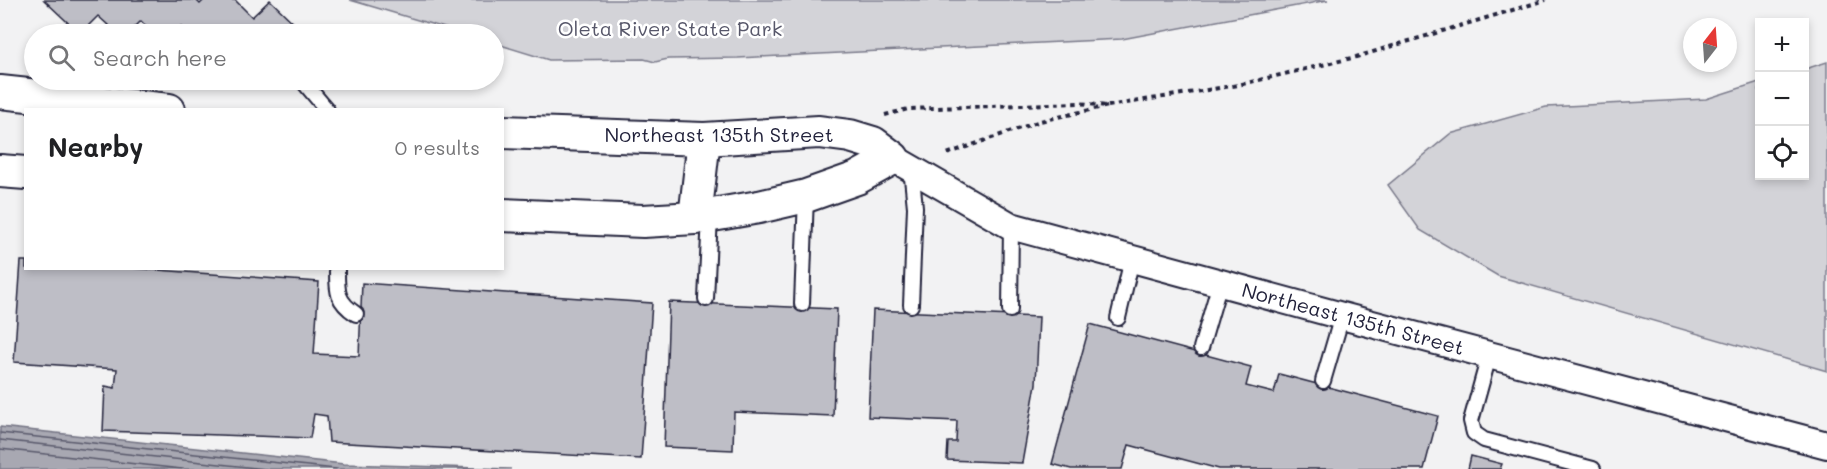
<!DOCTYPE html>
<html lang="en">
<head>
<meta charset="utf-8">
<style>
	body { margin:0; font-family:Mali,sans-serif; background:#f6f6f6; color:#202124 }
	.controls { position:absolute; right:18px; top:18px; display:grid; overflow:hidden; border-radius:0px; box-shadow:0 3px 9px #0003 }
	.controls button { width:54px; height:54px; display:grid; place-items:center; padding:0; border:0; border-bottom:2px solid #e0e0e0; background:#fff; color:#202124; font:30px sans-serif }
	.compass { position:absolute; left:1683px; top:18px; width:54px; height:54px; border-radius:50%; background:#fff; box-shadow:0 3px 9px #0003; rotate:17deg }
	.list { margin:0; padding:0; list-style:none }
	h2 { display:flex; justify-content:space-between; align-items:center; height:78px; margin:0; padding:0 24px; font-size:26px }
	h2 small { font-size:20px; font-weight:400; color:#757577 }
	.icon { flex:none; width:33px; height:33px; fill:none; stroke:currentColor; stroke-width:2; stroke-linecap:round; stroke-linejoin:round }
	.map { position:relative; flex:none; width:1827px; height:469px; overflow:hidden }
	.search { position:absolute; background:#fff; box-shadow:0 3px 9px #0003; left:24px; top:24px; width:480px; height:66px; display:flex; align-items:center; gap:15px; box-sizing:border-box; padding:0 21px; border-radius:33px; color:#757577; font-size:22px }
	.panel { position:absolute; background:#fff; box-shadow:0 3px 9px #0003; left:24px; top:108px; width:480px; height:162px; border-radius:0px }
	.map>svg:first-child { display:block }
	.green { fill:#d3d3d8; stroke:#7a7a8a; stroke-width:1.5 }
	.water { fill:#a8a8b2; stroke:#727282; stroke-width:1.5 }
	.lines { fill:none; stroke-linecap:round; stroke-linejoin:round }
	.shore { stroke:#58586b; stroke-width:1.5 }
	.building { fill:#bebec6; stroke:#22223b; stroke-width:1.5 }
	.service-casing { stroke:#22223b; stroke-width:18 }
	.minor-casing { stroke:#22223b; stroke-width:30 }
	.tertiary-casing { stroke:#22223b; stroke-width:36 }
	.path { stroke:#22223b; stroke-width:4; stroke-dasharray:4.5 4.5; stroke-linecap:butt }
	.service { stroke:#fff; stroke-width:14 }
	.minor { stroke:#fff; stroke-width:26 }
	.tertiary { stroke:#fff; stroke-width:32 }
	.labels { text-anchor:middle; stroke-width:5; stroke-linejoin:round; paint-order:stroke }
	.park-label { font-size:20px; fill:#57576a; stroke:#fff }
	.street-label { font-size:20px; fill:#22223b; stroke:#fff }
</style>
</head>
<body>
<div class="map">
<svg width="1827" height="469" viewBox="0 0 1827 469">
	<rect width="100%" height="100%" fill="#f2f2f3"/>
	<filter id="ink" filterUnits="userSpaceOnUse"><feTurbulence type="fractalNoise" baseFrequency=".0167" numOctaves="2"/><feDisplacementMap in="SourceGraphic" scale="12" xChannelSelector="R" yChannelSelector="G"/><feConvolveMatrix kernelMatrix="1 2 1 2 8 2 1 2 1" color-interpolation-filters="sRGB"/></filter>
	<g filter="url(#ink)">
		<!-- green -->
		<g class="green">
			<path d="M 350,0 L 1328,0 L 1122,39 L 738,58 L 668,59 L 655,62 L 644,59 L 549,60 L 494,43 L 494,34 L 465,34 Z"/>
			<path d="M 1827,62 L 1827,371 L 1498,276 L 1420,230 L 1388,185 L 1450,134 L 1546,107 L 1706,99 L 1759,82 L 1760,176 L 1804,176 L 1805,69 Z"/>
		</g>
		<!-- water -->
		<path class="water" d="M 0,427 L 344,464 L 511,469 L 0,469 Z"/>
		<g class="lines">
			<!-- shore -->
			<g class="shore">
				<path d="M 0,433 L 336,469"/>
				<path d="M 0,440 L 266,469"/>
				<path d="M 0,449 L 182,469"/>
			</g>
		</g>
		<!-- building -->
		<g class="building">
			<path d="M 44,0 L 196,0 L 200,4 L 204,0 L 235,0 L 252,17 L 270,0 L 305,34 L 228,34 L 225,31 L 222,34 L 190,34 L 181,26 L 173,34 L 154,34 L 141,21 L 128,34 L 118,34 L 98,16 L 80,34 Z"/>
			<path d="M 21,261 L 26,261 L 26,268 L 130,268 L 319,282 L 314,354 L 359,356 L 362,283 L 652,303 L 641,459 L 329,442 L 327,416 L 314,414 L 310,438 L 103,431 L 105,386 L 115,388 L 117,369 L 14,362 Z"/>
			<path d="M 669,302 L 837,309 L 833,416 L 734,412 L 733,450 L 664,447 Z"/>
			<path d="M 873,310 L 1039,317 L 1036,384 L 1022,463 L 947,460 L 948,442 L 956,442 L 957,421 L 868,417 Z"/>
			<path d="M 1090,324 L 1251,367 L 1246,386 L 1274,393 L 1279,374 L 1438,416 L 1424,469 L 1219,469 L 1129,445 L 1122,469 L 1071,469 L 1052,464 Z"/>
			<path d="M 1471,456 L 1502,464 L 1500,469 L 1468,469 Z"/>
		</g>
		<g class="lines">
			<defs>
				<g id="service">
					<path d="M 302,80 L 327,110"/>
					<path d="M 337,268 C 337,291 336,301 356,314"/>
					<path d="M 706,299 L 710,216"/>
					<path d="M 802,304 L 806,196"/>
					<path d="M 911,305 L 915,207 L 911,168"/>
					<path d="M 1010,310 L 1011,226"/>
					<path d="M 1118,318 L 1132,259"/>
					<path d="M 1201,348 L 1220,283"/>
					<path d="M 1489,356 L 1471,421 L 1474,433 L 1484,440 L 1593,469"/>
					<path d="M 1323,381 L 1342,316"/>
				</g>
				<path id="minor" d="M 893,158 L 1011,226 L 1342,316 L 1827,445"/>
				<g id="tertiary">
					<path d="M 0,92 L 169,110"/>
					<path d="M 502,132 L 704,139 L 819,132 L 850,136 L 873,143 L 893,158 L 857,178 L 806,196 L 759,207 L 695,218 L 643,221 L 502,215"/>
					<path d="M 0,171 L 26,173"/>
					<path d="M 695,218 L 704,139"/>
				</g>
			</defs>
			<!-- service casing -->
			<use href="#service" class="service-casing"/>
			<!-- minor casing -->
			<use href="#minor" class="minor-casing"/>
			<!-- tertiary casing -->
			<use href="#tertiary" class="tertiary-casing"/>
			<!-- path -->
			<g class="path">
				<path d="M 1108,106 L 1238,85 L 1356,57 L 1546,0"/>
				<path d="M 885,115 L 908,109 L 1078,103 L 1108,106 L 1040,121 L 944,155"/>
			</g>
			<!-- service -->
			<use href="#service" class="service"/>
			<!-- minor -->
			<use href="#minor" class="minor"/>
			<!-- tertiary -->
			<use href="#tertiary" class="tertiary"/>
		</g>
	</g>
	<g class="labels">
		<!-- park labels -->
		<g class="park-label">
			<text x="670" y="36">Oleta River State Park</text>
		</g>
		<!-- street labels -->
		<g class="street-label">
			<text x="719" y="142">Northeast 135th Street</text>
			<text transform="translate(1353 319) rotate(15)" y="7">Northeast 135th Street</text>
		</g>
	</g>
</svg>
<div class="controls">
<button>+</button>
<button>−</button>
<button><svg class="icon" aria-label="locate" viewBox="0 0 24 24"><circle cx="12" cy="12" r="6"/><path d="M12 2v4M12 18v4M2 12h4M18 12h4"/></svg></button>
</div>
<svg class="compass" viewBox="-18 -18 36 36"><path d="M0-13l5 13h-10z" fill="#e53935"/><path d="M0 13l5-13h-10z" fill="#757577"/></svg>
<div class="search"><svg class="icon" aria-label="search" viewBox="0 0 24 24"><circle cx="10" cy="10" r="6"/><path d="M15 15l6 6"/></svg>Search here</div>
<section class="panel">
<h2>Nearby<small>0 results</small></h2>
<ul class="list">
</ul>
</section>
</div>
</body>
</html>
